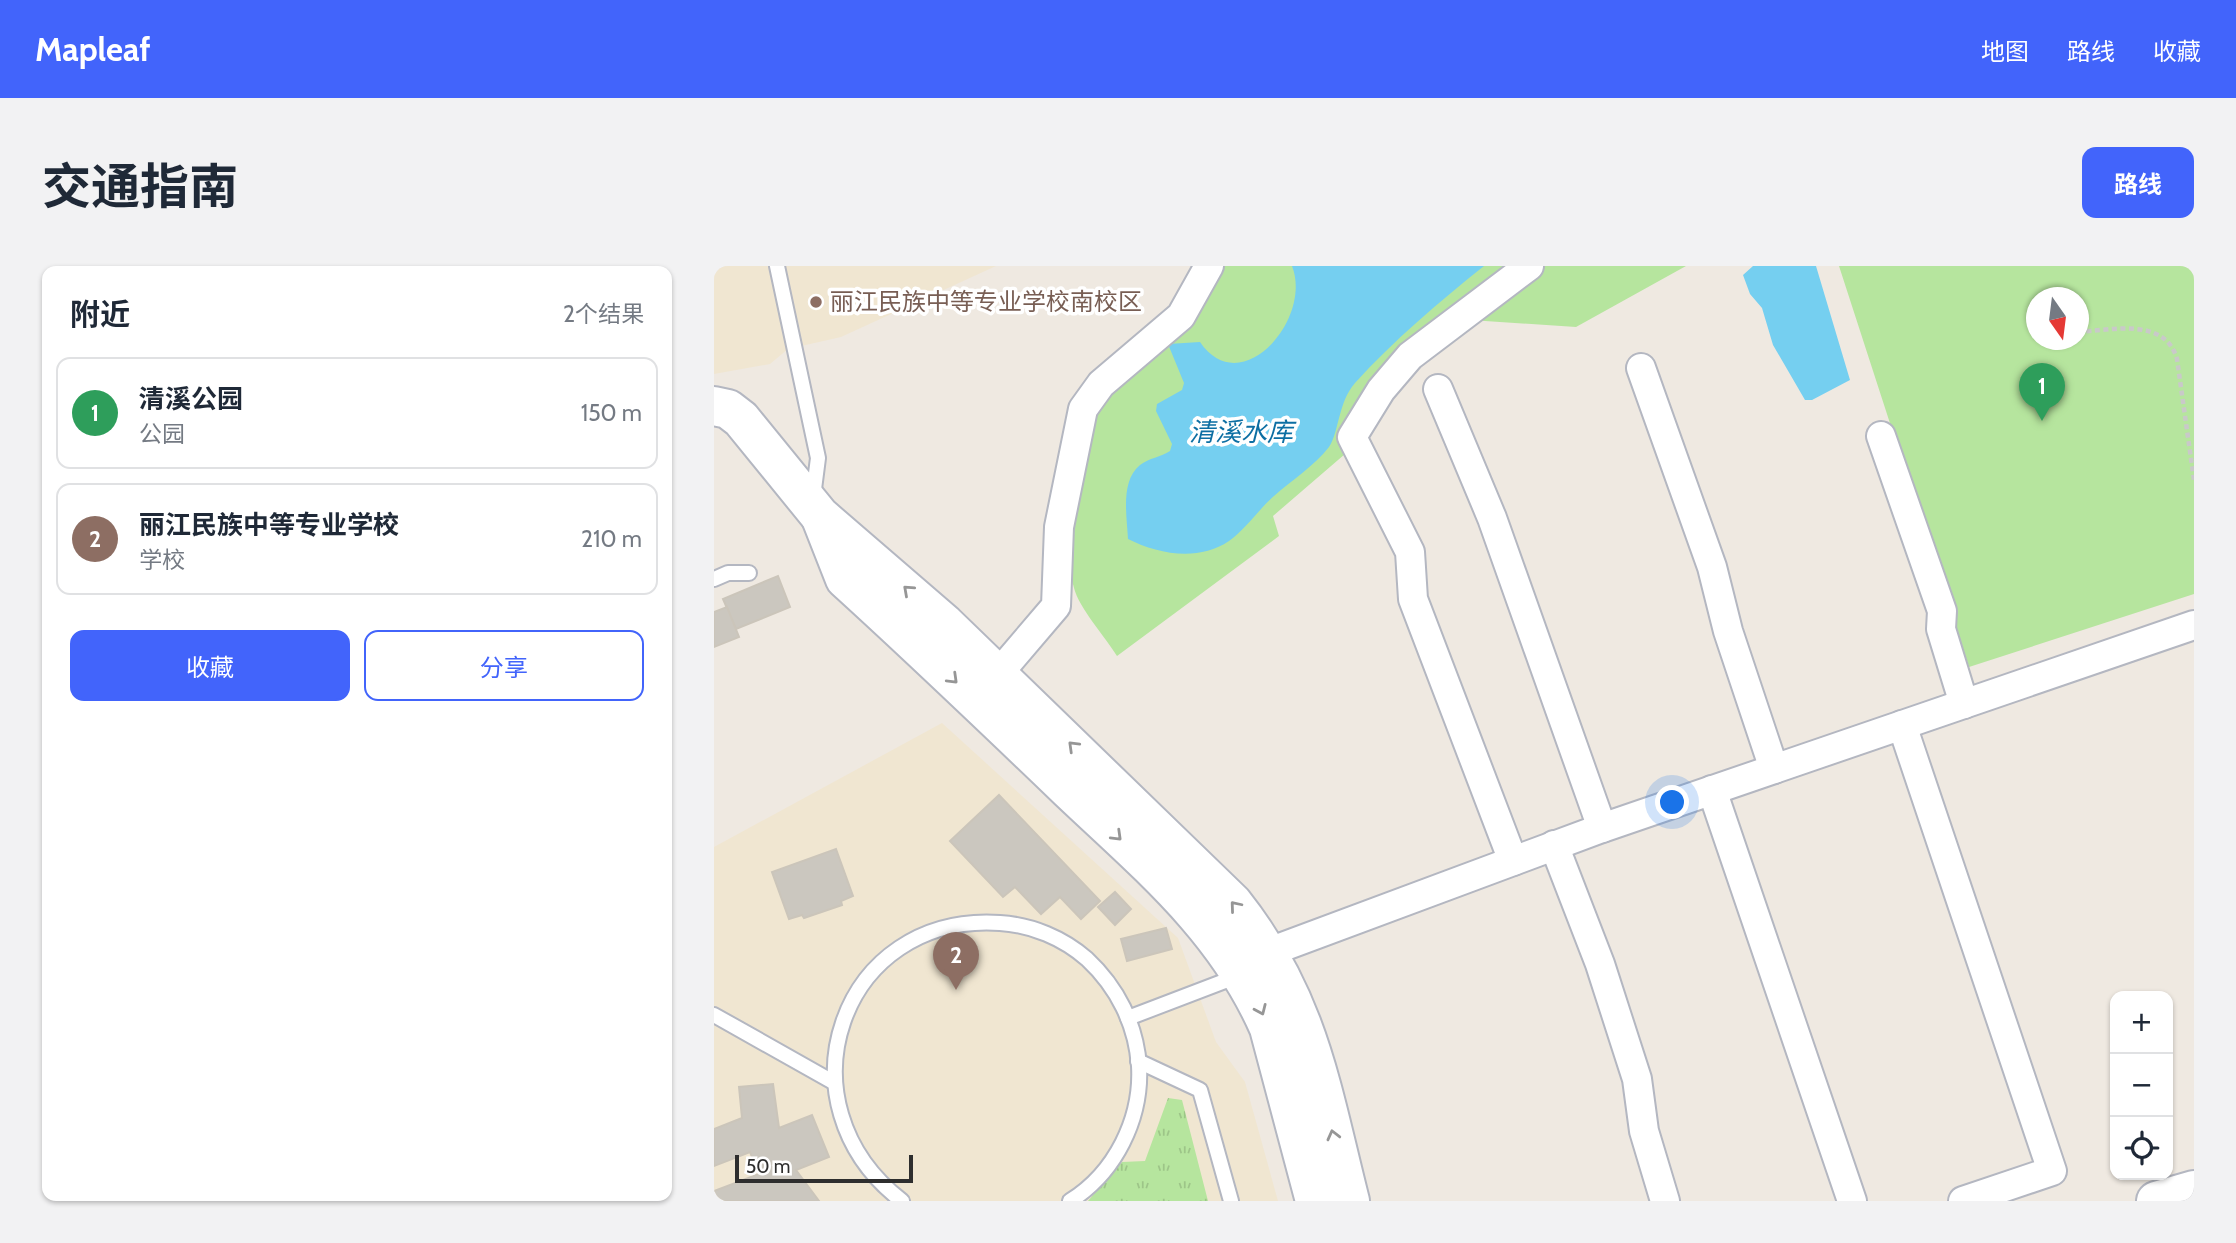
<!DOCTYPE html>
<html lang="zh">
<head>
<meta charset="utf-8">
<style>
	body { margin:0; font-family:Cabin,"Noto Sans SC",sans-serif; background:#f2f2f3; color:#1f2937 }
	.controls { position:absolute; right:21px; bottom:21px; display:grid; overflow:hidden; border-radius:14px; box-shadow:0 2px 5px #0004 }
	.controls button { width:63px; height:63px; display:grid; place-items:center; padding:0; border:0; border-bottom:2px solid #e0e1e3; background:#fff; color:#1f2937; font:35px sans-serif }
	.compass { position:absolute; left:1312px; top:21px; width:63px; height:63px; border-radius:50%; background:#fff; box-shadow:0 2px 5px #0004; rotate:166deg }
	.scale { position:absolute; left:21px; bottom:18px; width:178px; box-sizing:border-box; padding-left:7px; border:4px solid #2e2e2e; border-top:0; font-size:19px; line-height:24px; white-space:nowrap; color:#2e2e2e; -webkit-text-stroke:5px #fff; paint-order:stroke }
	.you { position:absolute; left:959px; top:537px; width:24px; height:24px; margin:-18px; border:5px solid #fff; border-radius:50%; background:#1a73e8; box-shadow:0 0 0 10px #1a73e833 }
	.badge { display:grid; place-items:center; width:46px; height:46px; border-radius:50%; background:#4264fb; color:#fff; font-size:23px; font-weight:700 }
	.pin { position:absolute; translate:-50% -58px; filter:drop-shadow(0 2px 4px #0008) }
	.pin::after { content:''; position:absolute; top:37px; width:24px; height:21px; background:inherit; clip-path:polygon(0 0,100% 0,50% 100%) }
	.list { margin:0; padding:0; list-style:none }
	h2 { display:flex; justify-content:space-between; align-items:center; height:91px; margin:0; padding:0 28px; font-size:30px }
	h2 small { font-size:23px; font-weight:400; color:#747a83 }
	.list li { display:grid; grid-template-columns:46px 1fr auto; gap:21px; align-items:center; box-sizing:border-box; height:112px; margin:0 14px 14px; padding:0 14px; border:2px solid #e0e1e3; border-radius:14px }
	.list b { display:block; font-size:26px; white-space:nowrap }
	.list p { margin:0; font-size:23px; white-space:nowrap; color:#747a83 }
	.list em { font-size:23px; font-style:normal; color:#747a83 }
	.actions { display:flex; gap:14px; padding:21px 28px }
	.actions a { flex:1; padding:16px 0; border:2px solid #4264fb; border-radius:14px; text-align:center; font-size:24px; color:#4264fb }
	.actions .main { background:#4264fb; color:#fff }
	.icon { flex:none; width:38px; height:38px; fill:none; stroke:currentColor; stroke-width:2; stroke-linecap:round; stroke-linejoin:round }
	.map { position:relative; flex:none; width:1480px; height:935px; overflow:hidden; border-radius:14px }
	header { display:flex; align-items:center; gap:42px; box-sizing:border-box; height:98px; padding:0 35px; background:#4264fb; color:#fff }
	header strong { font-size:33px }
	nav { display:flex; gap:38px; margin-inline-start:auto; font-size:24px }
	.intro { display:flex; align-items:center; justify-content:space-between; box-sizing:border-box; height:168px; padding:0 42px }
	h1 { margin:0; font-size:49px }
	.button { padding:18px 32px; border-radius:14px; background:#4264fb; color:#fff; font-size:24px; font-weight:700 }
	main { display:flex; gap:42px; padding:0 42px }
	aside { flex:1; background:#fff; border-radius:14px; box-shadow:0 2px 5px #0004 }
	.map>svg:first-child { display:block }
	.education { fill:#f0e6d1 }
	.grass { fill:url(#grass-tufts) }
	.park { fill:#b6e59e; fill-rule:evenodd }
	.water { fill:#75cff0 }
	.building { fill:#cbc7bf; stroke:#cbc5ba; stroke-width:2 }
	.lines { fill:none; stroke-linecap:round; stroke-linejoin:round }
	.lane-casing { stroke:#b4b7c1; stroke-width:18 }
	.street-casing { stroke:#b4b7c1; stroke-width:32 }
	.secondary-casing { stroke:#b4b7c1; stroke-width:42 }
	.path { stroke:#c9c9c9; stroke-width:4.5; stroke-dasharray:5 3.5; stroke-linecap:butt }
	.lane { stroke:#fff; stroke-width:14 }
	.street { stroke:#fff; stroke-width:28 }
	.secondary { stroke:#fff; stroke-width:38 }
	.oneway { stroke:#969696 }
	.education-dot { fill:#8d6e63; stroke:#fff; stroke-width:2.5 }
	.labels { text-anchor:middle; stroke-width:7; stroke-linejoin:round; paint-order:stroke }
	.education-label { font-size:24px; fill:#785e54; stroke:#fff; text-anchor:start }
	.water-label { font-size:26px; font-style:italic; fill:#0d6fa3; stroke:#fff }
</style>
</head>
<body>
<header>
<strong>Mapleaf</strong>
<nav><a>地图</a><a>路线</a><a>收藏</a></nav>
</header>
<div class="intro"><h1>交通指南</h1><a class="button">路线</a></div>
<main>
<aside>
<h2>附近<small>2个结果</small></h2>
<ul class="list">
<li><span class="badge" style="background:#2e9e5b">1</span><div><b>清溪公园</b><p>公园</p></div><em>150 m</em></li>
<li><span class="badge" style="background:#8d6e63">2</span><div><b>丽江民族中等专业学校</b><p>学校</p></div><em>210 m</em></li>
</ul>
<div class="actions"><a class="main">收藏</a><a>分享</a></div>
</aside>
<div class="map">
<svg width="1480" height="935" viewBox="0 0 1480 935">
	<defs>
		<pattern id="grass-tufts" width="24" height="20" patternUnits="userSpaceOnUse" patternTransform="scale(1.75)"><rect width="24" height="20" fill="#b6e59e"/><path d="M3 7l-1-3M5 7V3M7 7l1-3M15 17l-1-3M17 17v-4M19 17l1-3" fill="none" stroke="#9dc588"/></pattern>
	</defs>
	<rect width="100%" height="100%" fill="#efe9e1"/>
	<!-- education -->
	<g class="education">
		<path d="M 0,0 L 282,0 L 127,71 L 74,83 L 56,98 L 0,108 Z"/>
		<path d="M 228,457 L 464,672 L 502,776 L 531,816 L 564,935 L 0,935 L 0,581 Z"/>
	</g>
	<!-- grass -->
	<path class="grass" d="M 454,832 L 468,834 L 494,935 L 374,935 L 408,896 L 431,895 Z"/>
	<!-- park -->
	<g class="park">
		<path d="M 505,0 L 972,0 L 862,61 L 756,54 L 715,83 L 631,188 L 559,250 L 565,270 L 403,390 C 392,372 365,342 360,322 C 345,273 372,197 382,147 L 388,134 Z"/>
		<path d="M 1125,0 L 1480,0 L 1480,328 L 1255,401 ZM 1322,32 L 1364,32 L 1364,74 L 1322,74 Z"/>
	</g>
	<!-- water -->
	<g class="water">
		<path d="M 578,0 L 770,0 C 725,36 680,74 641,117 C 624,136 625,167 615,181 C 601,199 577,215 560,230 C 545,243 531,264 515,275 C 484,296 444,288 414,273 C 413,251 406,215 426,199 C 435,192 447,191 456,185 L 458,178 L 442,145 L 443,138 L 468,124 L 470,117 L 454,78 L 486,76 C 527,136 599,53 578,0 Z"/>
		<path d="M 1039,0 L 1102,0 L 1136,114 L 1098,134 L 1091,134 L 1059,79 L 1048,42 L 1036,28 L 1029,9 Z"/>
	</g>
	<!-- building -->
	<g class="building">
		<path d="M 64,310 L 76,341 L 22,363 L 9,333 Z"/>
		<path d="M 13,341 L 25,371 L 0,381 L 0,346 Z"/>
		<path d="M 285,529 L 386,635 L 367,653 L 346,631 L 327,648 L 301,621 L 289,631 L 236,575 Z"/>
		<path d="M 122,583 L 139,630 L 127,635 L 128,639 L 90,652 L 88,649 L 75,653 L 58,606 Z"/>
		<path d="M 401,626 L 417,643 L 401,659 L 384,641 Z"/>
		<path d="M 452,662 L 458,683 L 413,695 L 407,673 Z"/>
		<path d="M 59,818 L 65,862 L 98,849 L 115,891 L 82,904 L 105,935 L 0,935 L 0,925 L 45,908 L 36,886 L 0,900 L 0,863 L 28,852 L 25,821 Z"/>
	</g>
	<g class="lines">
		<defs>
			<g id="lane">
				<path d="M 63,0 L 104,192 L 99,231"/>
				<path d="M 0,313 L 14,307 L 35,307"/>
				<path d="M 0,749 L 119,816"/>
				<path d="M 414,752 L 524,710"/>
				<path d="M 424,795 L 486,824 L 517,935"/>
				<path d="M 188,935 C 61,838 126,646 286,657 C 318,659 349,672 373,693 C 403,721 422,758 425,800 C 428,853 401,907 356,935"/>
			</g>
			<g id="street">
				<path d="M 927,102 L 998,301 L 1014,365 L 1060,503"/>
				<path d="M 724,123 L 778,252 L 888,562"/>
				<path d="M 1167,170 L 1228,345 L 1227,363 L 1250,438"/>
				<path d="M 284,408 L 342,340 L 345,261 L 369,143 L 387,118 L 467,50 L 495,0"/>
				<path d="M 1188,459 L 1338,905 L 1249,935"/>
				<path d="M 998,524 L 1138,935"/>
				<path d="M 840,579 L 886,698 L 923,813 L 930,865 L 951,935"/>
				<path d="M 799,595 L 699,333 L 696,286 L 638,171 L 667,124 L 696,90 L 815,0"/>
				<path d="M 555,686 L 888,562 L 1480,359"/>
			</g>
			<g id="secondary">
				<path d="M 0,140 L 14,143 L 27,153 L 106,250 L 231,358 L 519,637 C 595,733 607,821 636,935"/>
				<path d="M 107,252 L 131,313 C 207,382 281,453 355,524 C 433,598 511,661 555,762 L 601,935"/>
				<path d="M 1442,935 L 1480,924"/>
			</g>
		</defs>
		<!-- lane casing -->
		<use href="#lane" class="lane-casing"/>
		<!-- street casing -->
		<use href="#street" class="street-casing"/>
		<!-- secondary casing -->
		<use href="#secondary" class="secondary-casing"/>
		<!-- path -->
		<path class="path" d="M 1364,66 C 1398,64 1451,51 1463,93 L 1480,214"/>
		<!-- lane -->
		<use href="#lane" class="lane"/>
		<!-- street -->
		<use href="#street" class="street"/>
		<!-- secondary -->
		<use href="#secondary" class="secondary"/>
	</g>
	<!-- one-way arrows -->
	<defs><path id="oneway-chevron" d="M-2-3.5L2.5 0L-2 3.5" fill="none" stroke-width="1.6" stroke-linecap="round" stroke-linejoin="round" transform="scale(1.75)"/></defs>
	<g class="oneway">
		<use href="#oneway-chevron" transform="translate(194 324) rotate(-138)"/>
		<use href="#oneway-chevron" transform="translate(239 413) rotate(44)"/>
		<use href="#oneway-chevron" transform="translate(359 480) rotate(-136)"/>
		<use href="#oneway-chevron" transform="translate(403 570) rotate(44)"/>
		<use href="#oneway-chevron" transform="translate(521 640) rotate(-130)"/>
		<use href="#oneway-chevron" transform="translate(547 744) rotate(66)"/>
		<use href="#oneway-chevron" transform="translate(619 869) rotate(-104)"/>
	</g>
	<!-- markers -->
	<circle class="education-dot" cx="102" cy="36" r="7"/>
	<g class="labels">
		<!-- education labels -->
		<g class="education-label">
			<text x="116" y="44">丽江民族中等专业学校南校区</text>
		</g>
		<!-- water labels -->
		<g class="water-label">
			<text x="527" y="175">清溪水库</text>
		</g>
	</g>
</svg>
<div class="controls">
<button>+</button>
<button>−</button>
<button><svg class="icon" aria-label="locate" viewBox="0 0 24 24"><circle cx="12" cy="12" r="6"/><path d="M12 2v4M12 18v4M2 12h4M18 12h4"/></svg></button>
</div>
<svg class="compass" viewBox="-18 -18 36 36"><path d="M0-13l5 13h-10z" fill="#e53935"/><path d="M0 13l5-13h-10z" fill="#747a83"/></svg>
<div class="scale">50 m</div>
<div class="you"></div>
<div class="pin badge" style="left:1328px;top:155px;background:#2e9e5b">1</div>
<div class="pin badge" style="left:242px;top:724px;background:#8d6e63">2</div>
</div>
</main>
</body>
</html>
